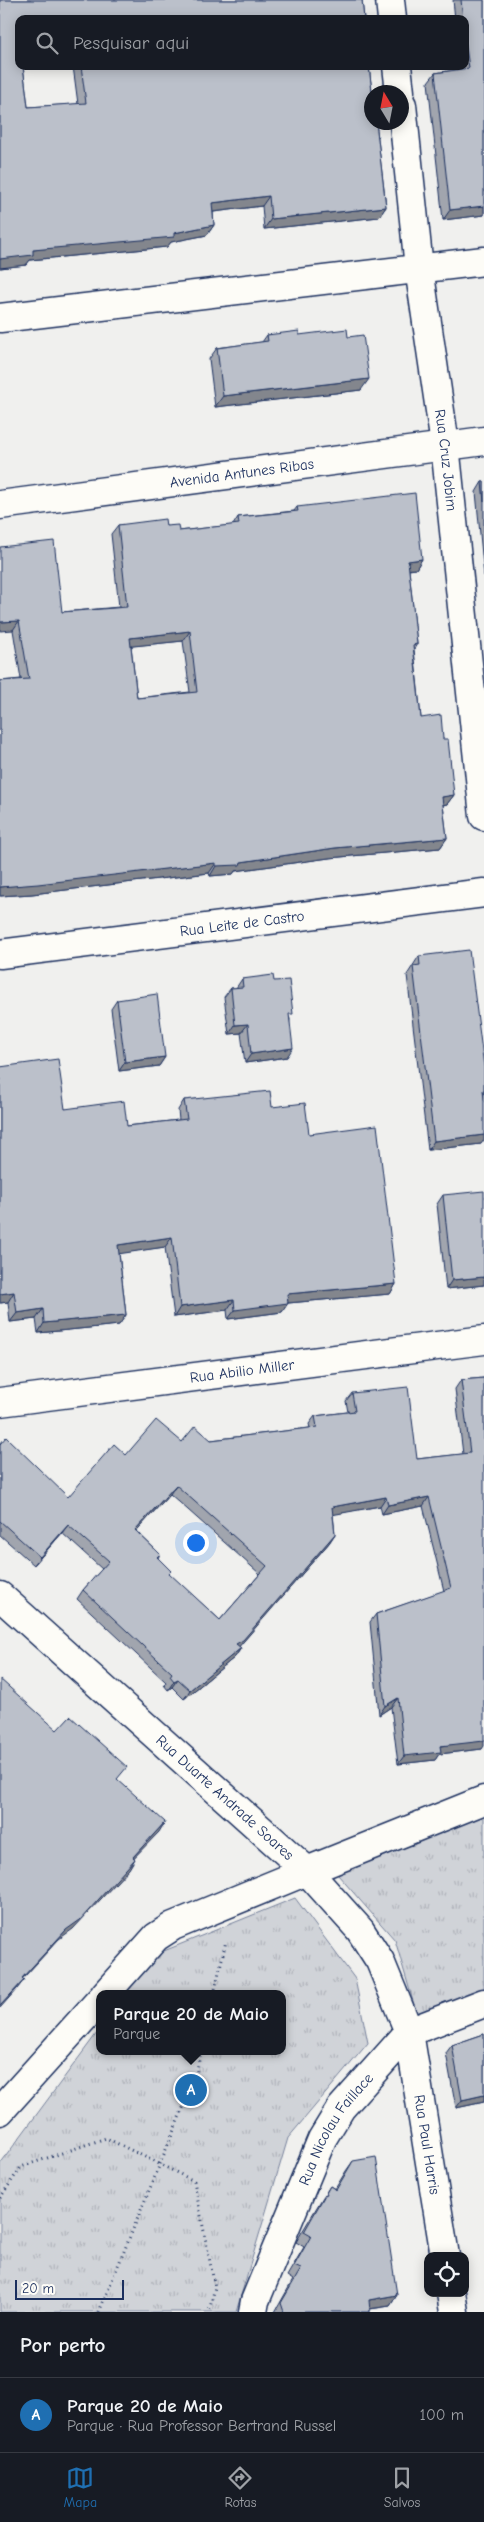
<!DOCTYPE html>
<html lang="pt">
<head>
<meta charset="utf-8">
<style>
	body { margin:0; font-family:"Comic Neue",sans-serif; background:#20242c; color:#f1f3f6 }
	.controls { position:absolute; right:15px; bottom:15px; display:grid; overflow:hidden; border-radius:10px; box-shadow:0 2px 12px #0003 }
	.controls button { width:45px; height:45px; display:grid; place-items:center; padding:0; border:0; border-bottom:1px solid #363941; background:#171b24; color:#f1f3f6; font:25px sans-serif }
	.compass { position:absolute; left:364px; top:85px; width:45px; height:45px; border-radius:50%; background:#171b24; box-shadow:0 2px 12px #0003; rotate:350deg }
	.scale { position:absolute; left:15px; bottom:12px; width:109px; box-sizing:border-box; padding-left:5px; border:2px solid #1b2f5e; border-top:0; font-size:14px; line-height:18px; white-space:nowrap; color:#1b2f5e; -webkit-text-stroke:4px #fdfcf7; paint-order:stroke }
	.you { position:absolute; left:195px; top:1542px; width:18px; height:18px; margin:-12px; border:4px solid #fff; border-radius:50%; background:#1a73e8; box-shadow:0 0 0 8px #1a73e833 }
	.badge { display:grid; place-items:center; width:32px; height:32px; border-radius:50%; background:#1f6fb2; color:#fff; font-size:16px; font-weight:700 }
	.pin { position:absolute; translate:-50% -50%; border:2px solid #fff; box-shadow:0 1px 5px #0006 }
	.popup { position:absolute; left:96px; top:1990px; width:190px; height:65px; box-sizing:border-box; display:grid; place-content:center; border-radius:10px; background:#171b24; filter:drop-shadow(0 1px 4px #0005); font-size:16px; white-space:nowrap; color:#9ea1a6 }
	.popup b { font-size:19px; color:#f1f3f6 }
	.popup::after { content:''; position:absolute; left:50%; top:100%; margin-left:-10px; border:10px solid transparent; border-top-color:#171b24 }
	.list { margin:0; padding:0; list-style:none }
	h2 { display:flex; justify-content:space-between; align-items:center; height:65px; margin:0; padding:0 20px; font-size:21px }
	h2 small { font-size:16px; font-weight:400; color:#9ea1a6 }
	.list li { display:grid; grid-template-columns:32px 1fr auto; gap:15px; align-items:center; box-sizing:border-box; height:75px; padding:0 20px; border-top:1px solid #363941 }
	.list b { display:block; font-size:19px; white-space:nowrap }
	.list p { margin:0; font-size:16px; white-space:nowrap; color:#9ea1a6 }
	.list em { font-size:16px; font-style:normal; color:#9ea1a6 }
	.icon { flex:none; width:28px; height:28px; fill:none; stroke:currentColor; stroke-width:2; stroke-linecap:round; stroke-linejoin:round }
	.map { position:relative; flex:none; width:484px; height:2312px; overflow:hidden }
	.search { position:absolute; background:#171b24; box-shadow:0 2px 12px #0003; left:15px; right:15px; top:15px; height:55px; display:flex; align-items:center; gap:12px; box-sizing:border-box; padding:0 18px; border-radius:10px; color:#9ea1a6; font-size:19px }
	.sheet { height:140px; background:#171b24 }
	nav { display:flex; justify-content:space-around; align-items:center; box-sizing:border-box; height:70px; border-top:1px solid #363941; background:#171b24; font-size:14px; color:#9ea1a6 }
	nav a { display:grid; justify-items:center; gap:2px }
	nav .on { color:#1f6fb2 }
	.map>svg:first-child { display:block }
	.grass { fill:url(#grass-tufts); stroke:#76819b }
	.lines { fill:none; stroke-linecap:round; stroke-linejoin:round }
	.minor-casing { stroke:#1b2f5e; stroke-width:31 }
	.tertiary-casing { stroke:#1b2f5e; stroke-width:31 }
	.path { stroke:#1b2f5e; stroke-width:3; stroke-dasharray:1 4; stroke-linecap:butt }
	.minor { stroke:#fdfcf7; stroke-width:28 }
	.tertiary { stroke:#fdfcf7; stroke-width:28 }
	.wall { fill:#a1a5ae; stroke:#1b2f5e; fill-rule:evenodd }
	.shaded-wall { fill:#83868d; stroke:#1b2f5e }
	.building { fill:#bbc0ca; stroke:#1b2f5e; fill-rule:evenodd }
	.labels { text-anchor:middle; stroke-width:4.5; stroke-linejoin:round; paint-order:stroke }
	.street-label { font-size:15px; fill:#1b2f5e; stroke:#fdfcf7 }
</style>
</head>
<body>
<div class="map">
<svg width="484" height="2312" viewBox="0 0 484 2312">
	<defs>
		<pattern id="grass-tufts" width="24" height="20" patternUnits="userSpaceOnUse" patternTransform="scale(1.25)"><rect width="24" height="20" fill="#d0d3d8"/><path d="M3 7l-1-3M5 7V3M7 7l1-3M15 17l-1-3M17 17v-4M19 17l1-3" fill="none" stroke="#b2b5bc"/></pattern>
	</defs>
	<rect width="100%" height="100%" fill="#f0f0ee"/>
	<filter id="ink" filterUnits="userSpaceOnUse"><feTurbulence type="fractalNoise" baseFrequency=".02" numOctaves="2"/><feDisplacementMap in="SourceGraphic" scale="10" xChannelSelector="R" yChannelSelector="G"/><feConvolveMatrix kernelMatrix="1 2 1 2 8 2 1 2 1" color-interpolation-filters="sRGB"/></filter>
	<g filter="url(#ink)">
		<!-- grass -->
		<g class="grass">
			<path d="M 484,1809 L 484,1989 L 417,2015 L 395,1940 L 331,1867 Z"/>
			<path d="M 295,1898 L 355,1979 L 368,2043 L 288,2138 L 236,2312 L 0,2312 L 0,2164 L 100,2029 L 100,2051 L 282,2051 L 282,1994 L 126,1994 L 154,1955 Z"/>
		</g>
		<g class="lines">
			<defs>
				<g id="minor">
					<path d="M 0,318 L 484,261"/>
					<path id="s1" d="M 0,505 L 484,441"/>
					<path id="s2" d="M 0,954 L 484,893"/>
					<path id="s3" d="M 0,1402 L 484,1340"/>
					<path d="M 105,1994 L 156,1937 L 173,1926 L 307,1871"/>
					<path d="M 0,2111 L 100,2000"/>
					<path id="s4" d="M 253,2312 L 255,2301 L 322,2139 L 341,2108 L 409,2032 L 484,2003"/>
				</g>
				<g id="tertiary">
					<path d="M 390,0 L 392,19"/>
					<path d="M 397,66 L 400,92"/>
					<path id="s5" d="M 402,105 L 419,268 L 445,445 L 484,816"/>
					<path id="s6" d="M 0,1596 L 307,1871 L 360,1930 L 380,1961 L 409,2032 L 445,2256"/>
					<path d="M 307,1871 L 484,1800"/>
					<path d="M 451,2293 L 454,2312"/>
				</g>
			</defs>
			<!-- minor casing -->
			<use href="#minor" class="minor-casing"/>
			<!-- tertiary casing -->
			<use href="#tertiary" class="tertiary-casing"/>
			<!-- path -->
			<g class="path">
				<path d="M 214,1994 L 226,1941"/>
				<path d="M 0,2198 L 21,2167 L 106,2138 L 194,2181 L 215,2287 L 209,2312"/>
				<path d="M 99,2312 L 195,2079 L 201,2051"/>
			</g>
			<!-- minor -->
			<use href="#minor" class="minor"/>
			<!-- tertiary -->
			<use href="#tertiary" class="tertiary"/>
		</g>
		<!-- wall -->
		<g class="wall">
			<path d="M 0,0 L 362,0 L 364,19 L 19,19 L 19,66 L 23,66 L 28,107 L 78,104 L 73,66 L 369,66 L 372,92 L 372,122 L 376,122 L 386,207 L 379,217 L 264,229 L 262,206 L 213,212 L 214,225 L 207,235 L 171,242 L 167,247 L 30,260 L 26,265 L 0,268 Z"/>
			<path d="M 453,0 L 484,0 L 484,215 L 443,220 L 428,82 L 435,73 L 461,69 L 460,66 L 465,66 L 465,19 L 455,19 Z"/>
			<path d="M 267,335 L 348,337 L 361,390 L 215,407 L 209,359 L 217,348 L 262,342 Z"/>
			<path d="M 482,482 L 484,482 L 484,576 L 476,492 Z"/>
			<path d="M 297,507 L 422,559 L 416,569 L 409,570 L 417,644 L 414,649 L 421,718 L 443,739 L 454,795 L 447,804 L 443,805 L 447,838 L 440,848 L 329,858 L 235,871 L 233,874 L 210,876 L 209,873 L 32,894 L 0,896 L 0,681 L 21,679 L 13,630 L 0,547 L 62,612 L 119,607 L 111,534 L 118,525 L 166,526 L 179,531 L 233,525 L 238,517 L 294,511 ZM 183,641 L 190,692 L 137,698 L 131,646 Z"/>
			<path d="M 419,956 L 484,1067 L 484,1094 L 481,1144 L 428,1150 L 407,975 Z"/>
			<path d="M 242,979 L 274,981 L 290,1019 L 287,1057 L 245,1063 L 241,1033 L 229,1034 L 224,997 L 231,988 L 236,988 Z"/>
			<path d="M 117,1000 L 165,1057 L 159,1066 L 119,1071 L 111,1009 Z"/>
			<path d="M 0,1067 L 65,1109 L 127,1126 L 179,1120 L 178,1110 L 184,1100 L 272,1107 L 309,1134 L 396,1284 L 390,1294 L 288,1303 L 282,1312 L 228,1319 L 227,1310 L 174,1317 L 165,1247 L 119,1253 L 126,1315 L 119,1325 L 38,1333 L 36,1319 L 10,1322 L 8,1302 L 0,1303 Z"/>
			<path d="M 443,1195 L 484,1285 L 446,1289 L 437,1204 Z"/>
			<path d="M 484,1378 L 482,1749 L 439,1754 L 435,1760 L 398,1764 L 391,1707 L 379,1715 L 370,1622 L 376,1614 L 444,1591 L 423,1506 L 382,1514 L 380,1506 L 333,1514 L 335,1534 L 329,1543 L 239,1646 L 241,1648 L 235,1657 L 184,1699 L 172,1687 L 168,1690 L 164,1685 L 166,1682 L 77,1599 L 83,1590 L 102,1569 L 62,1533 L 34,1565 L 0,1535 L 0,1444 L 68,1497 L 126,1455 L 182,1442 L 211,1440 L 310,1428 L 309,1424 L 315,1416 L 348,1412 L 346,1401 L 352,1393 L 417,1459 L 463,1454 L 455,1389 L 461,1380 ZM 170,1494 L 260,1574 L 220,1620 L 169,1574 L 158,1558 L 160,1554 L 136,1531 Z"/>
			<path d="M 484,2034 L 484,2102 L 456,2108 L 446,2053 L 452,2045 Z"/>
			<path d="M 353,2161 L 397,2295 L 390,2306 L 370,2309 L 370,2312 L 275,2312 L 293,2280 L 287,2276 L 304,2247 L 296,2242 L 323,2197 L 330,2186 L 335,2189 L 346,2171 Z"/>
		</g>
		<!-- shaded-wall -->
		<g class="shaded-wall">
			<path d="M 269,196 L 262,206 L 205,213 L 212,203 Z"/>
			<path d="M 484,206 L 484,215 L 443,220 L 450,210 Z"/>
			<path d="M 386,207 L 379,217 L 264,229 L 271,219 Z"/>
			<path d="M 214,225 L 207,235 L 171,242 L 167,247 L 30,260 L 26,265 L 0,268 L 0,259 L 33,250 L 174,233 Z"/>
			<path d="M 369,379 L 361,390 L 215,407 L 223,396 Z"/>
			<path d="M 422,559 L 416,569 L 402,570 L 408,561 Z"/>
			<path d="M 19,621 L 13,630 L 0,631 L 0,622 Z"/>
			<path d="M 190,631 L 183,641 L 124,647 L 130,638 Z"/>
			<path d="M 454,795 L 447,804 L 436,806 L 442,797 Z"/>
			<path d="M 447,838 L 440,848 L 329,858 L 235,871 L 233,874 L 210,876 L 216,866 L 241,862 L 335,848 Z"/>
			<path d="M 216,863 L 209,873 L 32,894 L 0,896 L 0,887 Z"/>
			<path d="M 248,1024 L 241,1033 L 229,1034 L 235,1025 Z"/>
			<path d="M 293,1048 L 287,1057 L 245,1063 L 251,1054 Z"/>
			<path d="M 165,1057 L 159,1066 L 119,1071 L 125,1062 Z"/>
			<path d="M 484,1135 L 484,1140 L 481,1144 L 428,1150 L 434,1141 Z"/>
			<path d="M 172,1237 L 165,1247 L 111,1255 L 118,1245 Z"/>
			<path d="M 484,1277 L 484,1285 L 446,1289 L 452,1280 Z"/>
			<path d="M 396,1284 L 390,1294 L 288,1303 L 282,1312 L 228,1319 L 235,1310 L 287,1294 Z"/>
			<path d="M 14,1292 L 8,1302 L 0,1303 L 0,1294 Z"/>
			<path d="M 234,1300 L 227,1310 L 174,1317 L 180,1307 Z"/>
			<path d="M 43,1309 L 36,1319 L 10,1322 L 17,1313 Z"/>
			<path d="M 126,1315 L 119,1325 L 38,1333 L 44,1323 Z"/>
			<path d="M 176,1485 L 170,1494 L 129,1539 L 135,1530 Z"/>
			<path d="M 386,1497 L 380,1506 L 326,1516 L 332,1507 Z"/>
			<path d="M 429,1497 L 423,1506 L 382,1514 L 388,1505 Z"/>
			<path d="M 68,1525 L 62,1533 L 34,1565 L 40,1557 Z"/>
			<path d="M 335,1534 L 329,1543 L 237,1649 L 236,1644 Z"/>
			<path d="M 241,1648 L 235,1657 L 184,1699 L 190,1690 Z"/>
			<path d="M 178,1679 L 172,1687 L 168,1690 L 174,1681 Z"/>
			<path d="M 398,1698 L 391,1707 L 379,1715 L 385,1706 Z"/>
			<path d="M 484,1739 L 484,1746 L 482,1749 L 439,1754 L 435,1760 L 398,1764 L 404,1756 L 440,1746 Z"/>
			<path d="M 165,1822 L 159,1832 L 126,1866 L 133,1857 Z"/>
			<path d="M 135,1859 L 129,1869 L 73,1929 L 59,1939 L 15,1987 L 22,1978 L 66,1930 Z"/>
			<path d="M 24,1980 L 17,1989 L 0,2008 L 0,2006 Z"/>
			<path d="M 484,2095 L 484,2102 L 456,2108 L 462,2100 Z"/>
			<path d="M 397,2295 L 390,2306 L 362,2310 L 369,2300 Z"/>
		</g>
		<!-- building -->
		<g class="building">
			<path d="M 0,0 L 362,0 L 364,19 L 19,19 L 19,66 L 23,66 L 28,107 L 86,103 L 81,66 L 369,66 L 372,92 L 372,122 L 376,122 L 386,207 L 271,219 L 269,196 L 212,203 L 214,225 L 174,233 L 174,237 L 33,250 L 33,255 L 0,259 Z"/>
			<path d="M 461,0 L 484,0 L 484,206 L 450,210 L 435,73 L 469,68 L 465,39 L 465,19 L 463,19 Z"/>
			<path d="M 347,329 L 348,337 L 363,335 L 369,379 L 223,396 L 217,348 L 268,341 L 267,335 L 299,331 L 299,335 Z"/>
			<path d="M 482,482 L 484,482 L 484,502 Z"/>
			<path d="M 415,493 L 422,559 L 408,561 L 417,644 L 413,645 L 421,718 L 441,715 L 443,739 L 448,739 L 454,795 L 442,797 L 447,838 L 335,848 L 241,862 L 240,865 L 216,866 L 216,863 L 38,884 L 0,887 L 0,681 L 29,679 L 19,621 L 0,622 L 0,547 L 54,541 L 62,612 L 127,607 L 118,525 L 165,519 L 166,526 L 178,525 L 179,531 L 239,524 L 238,517 L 298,511 L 297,507 ZM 190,631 L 197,692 L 137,698 L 130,638 Z"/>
			<path d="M 469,950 L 484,1067 L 484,1090 L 483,1090 L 484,1101 L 484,1135 L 434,1141 L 413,966 L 420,965 L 419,956 Z"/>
			<path d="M 273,975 L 274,981 L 289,980 L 293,1014 L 289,1014 L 293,1048 L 251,1054 L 248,1024 L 235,1025 L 231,988 L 243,987 L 242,979 Z"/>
			<path d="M 157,994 L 165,1057 L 125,1062 L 117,1000 Z"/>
			<path d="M 58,1059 L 65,1109 L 124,1101 L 127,1126 L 187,1119 L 184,1100 L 270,1091 L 272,1107 L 305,1103 L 309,1134 L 377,1125 L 396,1284 L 287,1294 L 288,1303 L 235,1310 L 234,1300 L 180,1307 L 172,1237 L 118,1245 L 126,1315 L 44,1323 L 43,1309 L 17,1313 L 14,1292 L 0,1294 L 0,1067 Z"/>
			<path d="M 484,1191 L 484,1277 L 452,1280 L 443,1195 Z"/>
			<path d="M 484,1378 L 484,1741 L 440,1746 L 441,1752 L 404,1756 L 398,1698 L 385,1706 L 376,1614 L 451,1588 L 429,1497 L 388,1505 L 386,1497 L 332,1507 L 335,1534 L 243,1640 L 236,1644 L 241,1648 L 190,1690 L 178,1679 L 174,1681 L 170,1676 L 172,1673 L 83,1590 L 109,1561 L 68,1525 L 40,1557 L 0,1521 L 0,1444 L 6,1437 L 68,1497 L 114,1444 L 126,1455 L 156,1420 L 182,1442 L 195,1426 L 211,1440 L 317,1427 L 315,1416 L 355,1411 L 352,1393 L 408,1387 L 417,1459 L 470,1453 L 461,1380 ZM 176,1485 L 267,1566 L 220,1620 L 169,1573 L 171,1571 L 157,1557 L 160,1554 L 135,1530 Z"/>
			<path d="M 0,1679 L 57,1730 L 70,1716 L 127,1767 L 117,1779 L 165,1822 L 133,1857 L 135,1859 L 80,1920 L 66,1930 L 22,1978 L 24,1980 L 0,2006 Z"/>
			<path d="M 484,2034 L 484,2095 L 462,2100 L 452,2045 Z"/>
			<path d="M 376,2157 L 397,2295 L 369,2300 L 370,2312 L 284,2312 L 281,2303 L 301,2269 L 294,2266 L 311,2236 L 304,2232 L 330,2186 L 336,2190 L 353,2161 Z"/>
		</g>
	</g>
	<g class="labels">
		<!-- street labels -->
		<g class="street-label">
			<text dy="5" stroke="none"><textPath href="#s5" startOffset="358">Rua Cruz Jobim</textPath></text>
			<text dy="5" stroke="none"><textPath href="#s1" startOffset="244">Avenida Antunes Ribas</textPath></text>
			<text dy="5" stroke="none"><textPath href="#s2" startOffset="244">Rua Leite de Castro</textPath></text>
			<text dy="5" stroke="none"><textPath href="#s3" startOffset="244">Rua Abilio Miller</textPath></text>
			<text dy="5" stroke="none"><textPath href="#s6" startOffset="302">Rua Duarte Andrade Soares</textPath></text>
			<text dy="5" stroke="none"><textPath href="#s4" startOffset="202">Rua Nicolau Faillace</textPath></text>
			<text dy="5" stroke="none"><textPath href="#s6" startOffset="719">Rua Paul Harris</textPath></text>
		</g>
	</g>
</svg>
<div class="controls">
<button><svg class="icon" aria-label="locate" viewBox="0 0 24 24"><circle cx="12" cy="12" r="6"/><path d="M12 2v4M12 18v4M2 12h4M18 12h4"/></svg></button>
</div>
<svg class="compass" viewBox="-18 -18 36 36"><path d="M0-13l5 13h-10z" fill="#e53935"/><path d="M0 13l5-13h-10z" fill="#9ea1a6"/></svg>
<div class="scale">20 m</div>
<div class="you"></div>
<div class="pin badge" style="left:191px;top:2090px">A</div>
<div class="popup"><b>Parque 20 de Maio</b>Parque</div>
<div class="search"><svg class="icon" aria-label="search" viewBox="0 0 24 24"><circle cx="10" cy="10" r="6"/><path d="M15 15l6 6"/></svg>Pesquisar aqui</div>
</div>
<section class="sheet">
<h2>Por perto<small></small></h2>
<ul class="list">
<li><span class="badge">A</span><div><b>Parque 20 de Maio</b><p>Parque · Rua Professor Bertrand Russel</p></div><em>100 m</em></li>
</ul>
</section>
<nav>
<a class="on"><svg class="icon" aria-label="map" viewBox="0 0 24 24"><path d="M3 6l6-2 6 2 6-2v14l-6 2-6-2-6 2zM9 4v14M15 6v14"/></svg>Mapa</a>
<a><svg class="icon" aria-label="directions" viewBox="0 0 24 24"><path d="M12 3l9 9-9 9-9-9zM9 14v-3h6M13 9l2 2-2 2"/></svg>Rotas</a>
<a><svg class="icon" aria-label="saved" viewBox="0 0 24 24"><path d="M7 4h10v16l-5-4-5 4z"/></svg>Salvos</a>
</nav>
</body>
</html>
